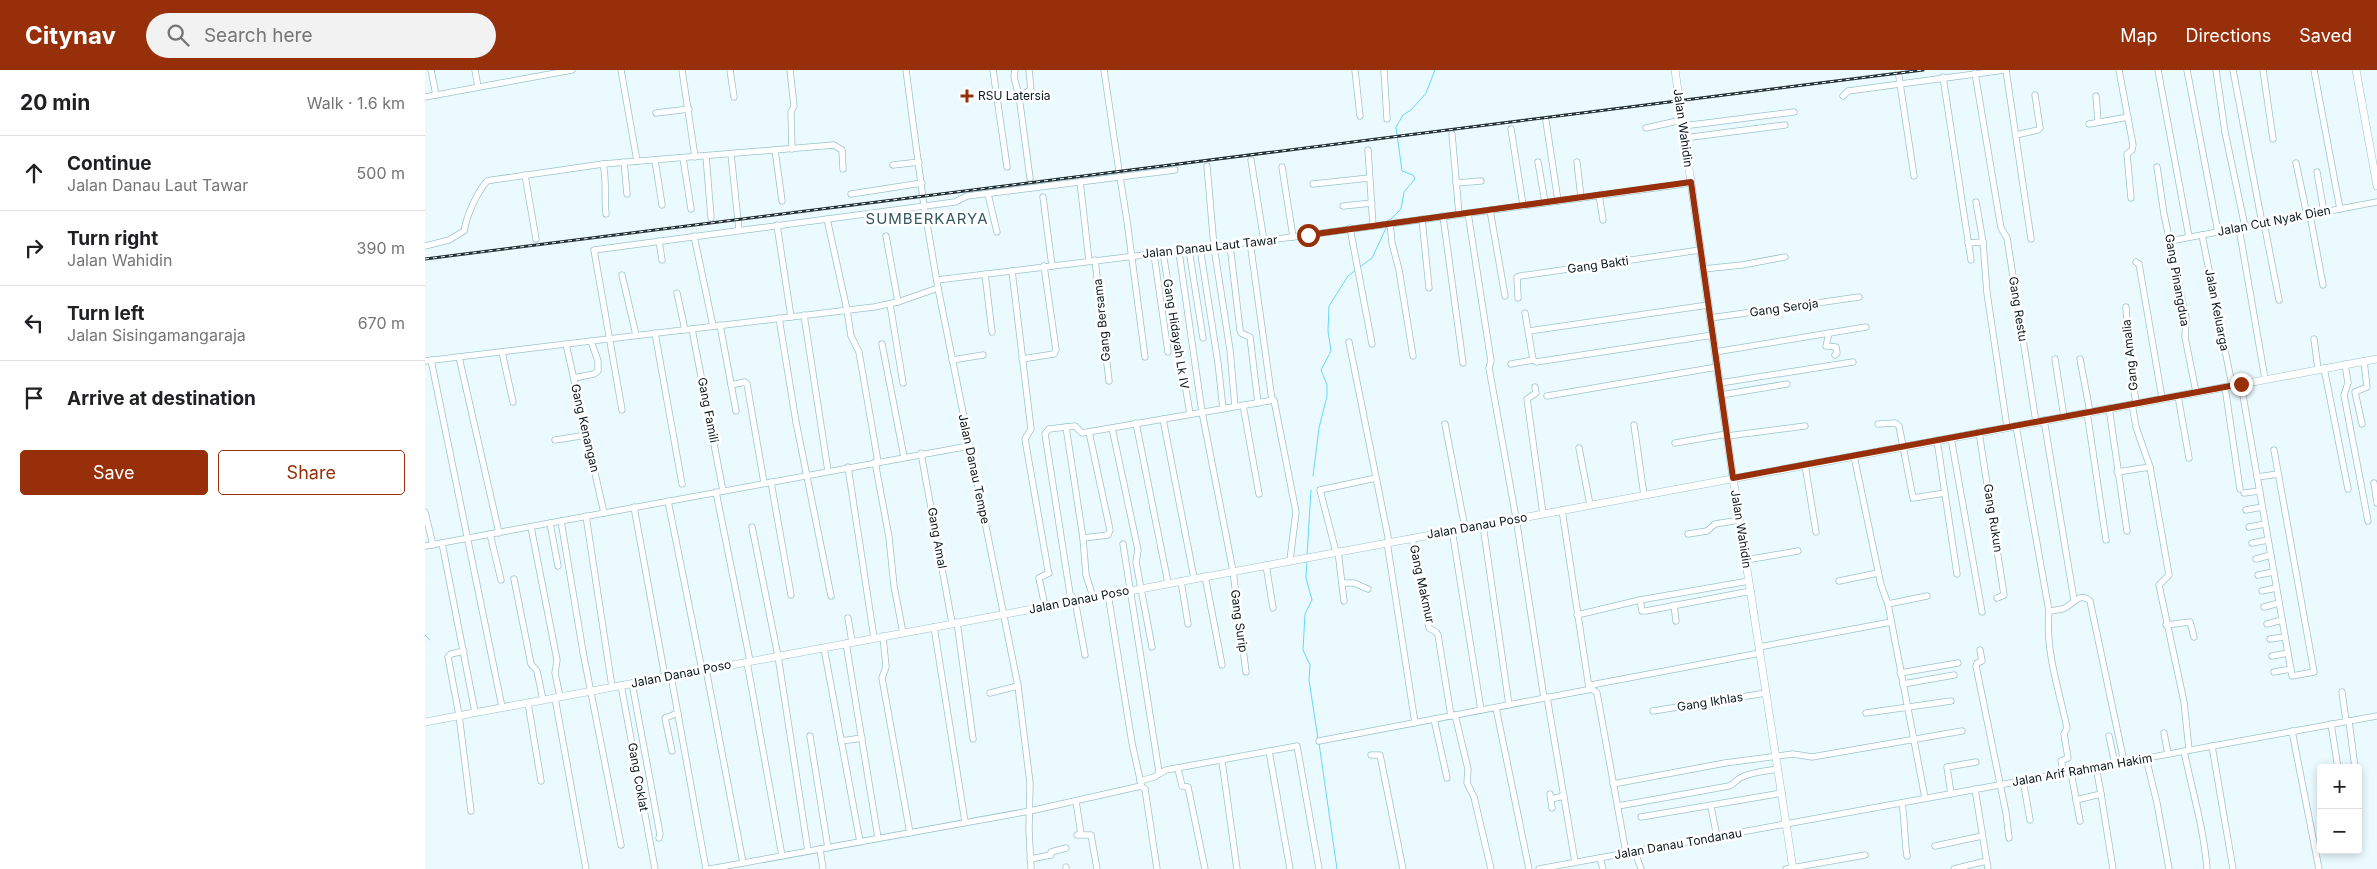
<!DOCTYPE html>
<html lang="en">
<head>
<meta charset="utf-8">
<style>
	body { margin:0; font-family:Inter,sans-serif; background:#f2f2f2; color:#202124 }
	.controls { position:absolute; right:15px; bottom:15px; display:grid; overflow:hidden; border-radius:5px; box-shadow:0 2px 8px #0003 }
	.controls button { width:45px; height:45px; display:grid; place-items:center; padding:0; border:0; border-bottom:1px solid #e0e0e0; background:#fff; color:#202124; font:25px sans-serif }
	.stop { position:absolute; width:15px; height:15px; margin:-11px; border:4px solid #962f0a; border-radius:50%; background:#fff }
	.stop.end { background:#962f0a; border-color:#fff; box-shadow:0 1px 5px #0008 }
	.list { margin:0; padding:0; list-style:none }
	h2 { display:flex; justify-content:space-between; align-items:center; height:65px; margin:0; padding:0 20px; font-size:21px }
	h2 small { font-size:16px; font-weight:400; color:#757577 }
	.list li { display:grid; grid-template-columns:32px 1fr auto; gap:15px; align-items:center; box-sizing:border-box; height:75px; padding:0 20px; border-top:1px solid #e0e0e0 }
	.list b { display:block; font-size:19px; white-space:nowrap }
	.list p { margin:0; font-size:16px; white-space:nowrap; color:#757577 }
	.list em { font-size:16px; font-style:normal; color:#757577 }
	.actions { display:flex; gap:10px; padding:15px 20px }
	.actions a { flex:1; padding:11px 0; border:1px solid #962f0a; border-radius:5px; text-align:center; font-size:18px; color:#962f0a }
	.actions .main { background:#962f0a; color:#fff }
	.icon { flex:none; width:28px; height:28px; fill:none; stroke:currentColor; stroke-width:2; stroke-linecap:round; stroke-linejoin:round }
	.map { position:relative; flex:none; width:1952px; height:799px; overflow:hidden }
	header { display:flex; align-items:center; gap:30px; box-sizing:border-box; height:70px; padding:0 25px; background:#962f0a; color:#fff }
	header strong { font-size:24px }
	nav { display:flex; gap:28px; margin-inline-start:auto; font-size:18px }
	.search { width:350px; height:45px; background:#f2f2f2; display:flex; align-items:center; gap:12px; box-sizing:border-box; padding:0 18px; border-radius:28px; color:#757577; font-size:19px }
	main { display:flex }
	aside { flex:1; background:#fff }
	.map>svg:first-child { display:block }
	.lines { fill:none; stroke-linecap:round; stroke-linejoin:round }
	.stream { stroke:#66d9f7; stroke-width:1 }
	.minor-casing { stroke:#9bc3cf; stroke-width:7 }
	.tertiary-casing { stroke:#9bc3cf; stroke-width:8 }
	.minor { stroke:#fff; stroke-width:5.5 }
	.tertiary { stroke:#fff; stroke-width:7 }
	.rail-casing { stroke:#223136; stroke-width:3 }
	.rail { stroke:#fff; stroke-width:1; stroke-dasharray:4; stroke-linecap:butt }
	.route { stroke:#962f0a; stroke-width:6 }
	.poi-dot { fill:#962f0a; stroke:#fff; stroke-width:2 }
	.labels { text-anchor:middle; stroke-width:5; stroke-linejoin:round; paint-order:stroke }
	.poi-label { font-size:12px; fill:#09181c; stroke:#fff; text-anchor:start }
	.street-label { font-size:12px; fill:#09181c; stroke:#fff }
	.quarter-label { font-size:15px; letter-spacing:1px; fill:#345964; stroke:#fff }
</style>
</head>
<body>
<header>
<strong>Citynav</strong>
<div class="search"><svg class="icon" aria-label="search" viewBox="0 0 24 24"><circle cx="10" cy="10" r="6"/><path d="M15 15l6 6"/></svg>Search here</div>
<nav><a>Map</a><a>Directions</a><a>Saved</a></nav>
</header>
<main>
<aside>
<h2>20 min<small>Walk · 1.6 km</small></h2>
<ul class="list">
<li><svg class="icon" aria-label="ahead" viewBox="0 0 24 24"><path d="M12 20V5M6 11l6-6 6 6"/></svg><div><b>Continue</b><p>Jalan Danau Laut Tawar</p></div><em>500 m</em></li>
<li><svg class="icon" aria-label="right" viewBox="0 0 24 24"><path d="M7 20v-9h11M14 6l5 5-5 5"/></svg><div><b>Turn right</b><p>Jalan Wahidin</p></div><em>390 m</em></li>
<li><svg class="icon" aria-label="left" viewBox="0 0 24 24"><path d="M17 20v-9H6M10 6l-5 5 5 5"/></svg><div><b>Turn left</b><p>Jalan Sisingamangaraja</p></div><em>670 m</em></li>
<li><svg class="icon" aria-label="arrive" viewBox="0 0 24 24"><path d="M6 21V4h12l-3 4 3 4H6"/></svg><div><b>Arrive at destination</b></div></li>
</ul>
<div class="actions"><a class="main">Save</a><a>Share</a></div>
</aside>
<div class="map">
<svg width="1952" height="799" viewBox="0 0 1952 799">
	<rect width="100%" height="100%" fill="#eafaff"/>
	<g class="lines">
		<!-- stream -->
		<g class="stream">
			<path d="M 965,150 L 976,139 L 979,122 L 990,109 L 988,105 L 977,101 L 971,57 L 978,45 L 986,40 L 1001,23 L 1010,0"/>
			<path d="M 935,197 L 947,188 L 962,156"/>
			<path d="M 888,406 L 894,358 L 902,326 L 902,315 L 896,300 L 906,281 L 903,261 L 904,236 L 923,206 L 931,200"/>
			<path d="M 882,486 L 886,420"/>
			<path d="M 882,490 L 881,508 L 887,530 L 880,544 L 878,580 L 885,595 L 884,610 L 893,669"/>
			<path d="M 0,565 L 5,570"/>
			<path d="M 894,673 L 912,799"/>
		</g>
		<defs>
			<g id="minor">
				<path d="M 6,0 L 11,25"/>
				<path d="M 50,0 L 53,17"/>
				<path d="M 196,0 L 212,91"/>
				<path d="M 257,0 L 270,87"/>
				<path d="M 305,0 L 309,27"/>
				<path d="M 365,0 L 369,36 L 366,42 L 367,79"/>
				<path d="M 481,0 L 499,136 L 513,218 L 593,616 L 605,713 L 604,760 L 606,799"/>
				<path d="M 568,0 L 582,97"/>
				<path d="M 590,0 L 589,7 L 594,26"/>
				<path d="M 604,0 L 606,20 L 594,26 L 605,108"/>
				<path d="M 679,0 L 694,101"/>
				<path d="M 930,0 L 935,46"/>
				<path d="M 959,0 L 962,49"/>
				<path d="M 1473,0 L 1489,106"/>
				<path d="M 1581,0 L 1606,169"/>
				<path d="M 1694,0 L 1708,75 L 1707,80 L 1702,84 L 1706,128"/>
				<path d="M 1733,0 L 1764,167"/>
				<path d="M 1762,0 L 1793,162"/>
				<path d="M 1791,0 L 1800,62 L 1820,157"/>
				<path d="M 1808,0 L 1837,153"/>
				<path d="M 1838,0 L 1848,69"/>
				<path d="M 1889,0 L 1915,139"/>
				<path d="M 1550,3 L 1576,158 L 1582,168 L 1611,352"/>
				<path d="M 1518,7 L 1546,190"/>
				<path d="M 1418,26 L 1423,21 L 1580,0"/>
				<path d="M 1671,26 L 1673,52"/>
				<path d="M 0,27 L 147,0"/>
				<path d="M 231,43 L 264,39"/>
				<path d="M 1121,51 L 1133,131"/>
				<path d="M 1664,54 L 1703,47"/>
				<path d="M 1258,56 L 1369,42"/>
				<path d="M 1221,58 L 1257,50"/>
				<path d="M 1086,59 L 1098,135"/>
				<path d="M 1027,64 L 1034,144"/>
				<path d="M 1591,65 L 1613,60 L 1615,58 L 1610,25"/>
				<path d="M 1259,68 L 1360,55"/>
				<path d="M 350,80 L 357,131"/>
				<path d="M 943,80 L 948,156"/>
				<path d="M 306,84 L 314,160"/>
				<path d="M 281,86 L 286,148"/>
				<path d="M 258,88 L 266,139"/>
				<path d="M 230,90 L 237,135"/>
				<path d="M 826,90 L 839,171"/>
				<path d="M 199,92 L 202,124"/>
				<path d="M 1113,92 L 1120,132"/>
				<path d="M 1152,92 L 1156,128"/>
				<path d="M 1871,93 L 1882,145"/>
				<path d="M 178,94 C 182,111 179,126 181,144"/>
				<path d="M 468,95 L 494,92"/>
				<path d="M 782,96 L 789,177 L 805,280 L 810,336"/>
				<path d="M 857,97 L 868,167"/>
				<path d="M 1732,97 L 1739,144 L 1761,248 L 1760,267 L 1771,322"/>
				<path d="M 1892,102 L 1899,142"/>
				<path d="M 100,105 L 111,169"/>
				<path d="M 695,107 L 702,151 L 720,287"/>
				<path d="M 655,111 L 664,191"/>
				<path d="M 1031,113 L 1056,111"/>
				<path d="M 888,114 L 944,108"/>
				<path d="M 426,124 L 497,113"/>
				<path d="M 563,124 L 572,162"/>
				<path d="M 1174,125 L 1178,150"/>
				<path d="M 618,127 L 627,196"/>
				<path d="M 1551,132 L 1558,172 L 1562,223 L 1582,357"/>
				<path d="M 918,136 L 947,133"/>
				<path d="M 1065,140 L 1080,226"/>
				<path d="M 1043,143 L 1066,291 L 1064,298 L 1091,448 L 1119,628"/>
				<path d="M 1885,145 L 1898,215"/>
				<path d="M 1018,146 L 1038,293"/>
				<path d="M 402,149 L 422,240 L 426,266 L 434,282 L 453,392"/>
				<path d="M 997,149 L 1004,218"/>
				<path d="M 965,153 L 967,173 L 974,200 L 988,286"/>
				<path d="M 1839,153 L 1854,230"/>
				<path d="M 352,155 L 366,247"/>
				<path d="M 925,158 L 947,274"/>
				<path d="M 1814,158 L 1840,309"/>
				<path d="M 1777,165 L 1807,315"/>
				<path d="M 269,166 L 288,256"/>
				<path d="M 461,166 L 473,232"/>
				<path d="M 234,171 L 237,190"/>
				<path d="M 1745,171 L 1952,132"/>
				<path d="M 825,172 L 847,330"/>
				<path d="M 1543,173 L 1558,172"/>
				<path d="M 805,175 L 815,260 L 816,263 L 825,267 L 833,333"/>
				<path d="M 0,176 L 24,170 L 39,161 C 42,145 51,124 62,111 L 67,110 L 178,94 L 409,75 L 417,80 L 418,99"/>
				<path d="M 775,178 L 793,293 L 798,339"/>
				<path d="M 764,180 L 778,268"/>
				<path d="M 754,182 L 777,342 L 808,501 L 821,602"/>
				<path d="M 738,183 L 765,344"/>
				<path d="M 729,184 L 743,282"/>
				<path d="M 670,190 L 684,311"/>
				<path d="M 1711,192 L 1714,194 L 1737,328"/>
				<path d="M 1278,199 L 1317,195 L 1360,187"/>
				<path d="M 587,201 L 606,359 L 600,369 L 601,375 L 623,500 L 624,503 L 614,508 L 620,536"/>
				<path d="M 560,204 L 567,262"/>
				<path d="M 197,205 L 211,265"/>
				<path d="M 512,210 L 868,167 L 1266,113"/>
				<path d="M 252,223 L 260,260"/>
				<path d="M 1093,228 L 1092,207 L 1095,206 L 1275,180"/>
				<path d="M 465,234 L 478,313"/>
				<path d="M 1701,237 L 1704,286 L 1711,333"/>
				<path d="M 1100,243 L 1108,290"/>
				<path d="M 379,245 L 403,401"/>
				<path d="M 354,248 L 371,352 L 406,526"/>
				<path d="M 1285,248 L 1434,227"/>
				<path d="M 295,255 L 311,341"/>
				<path d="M 267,259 L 298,421"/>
				<path d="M 1104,261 L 1283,235"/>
				<path d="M 230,263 L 257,414"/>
				<path d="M 1404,263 L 1401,276 L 1411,277 L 1412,283 L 1410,285"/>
				<path d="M 1889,269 L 1893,299"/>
				<path d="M 924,272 L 964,472"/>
				<path d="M 141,274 L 179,443"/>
				<path d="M 457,274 L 479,387"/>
				<path d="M 77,282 L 88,332"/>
				<path d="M 1290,282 L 1441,257"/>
				<path d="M 34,287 L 74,463"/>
				<path d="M 597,289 L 629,284 L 631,280 L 619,196"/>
				<path d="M 1630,289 L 1639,347"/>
				<path d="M 1655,289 L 1665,342"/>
				<path d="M 6,290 L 77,637"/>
				<path d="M 527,290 L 558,285"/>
				<path d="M 0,291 L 449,237 L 473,232 L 513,218"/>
				<path d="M 1086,294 L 1108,290 L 1111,292 L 1288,265"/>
				<path d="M 1920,294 L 1923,313 L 1919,325 L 1943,451"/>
				<path d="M 1899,298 L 1923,419"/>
				<path d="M 149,308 L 169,304 L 173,301 L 173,291 L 166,271"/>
				<path d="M 1295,313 L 1428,292"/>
				<path d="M 1816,314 L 1867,606 L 1889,602 L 1849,380"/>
				<path d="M 306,315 L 320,312 L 322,314 L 339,413"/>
				<path d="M 1110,317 L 1111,323 L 1102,329 L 1118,444"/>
				<path d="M 1800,317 L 1815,419"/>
				<path d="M 1296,325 L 1362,314"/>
				<path d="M 1122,326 L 1292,297"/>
				<path d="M 1753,326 L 1764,388"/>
				<path d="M 1707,334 L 1711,357 L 1725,397"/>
				<path d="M 818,335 L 834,424"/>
				<path d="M 1684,338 L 1702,461"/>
				<path d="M 197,340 L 169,180 L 530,132 L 542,126 L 750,100"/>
				<path d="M 1662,342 L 1681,470"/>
				<path d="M 738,349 L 769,508"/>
				<path d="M 1619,350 L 1649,530"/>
				<path d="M 711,353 L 743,513"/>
				<path d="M 1020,354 L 1040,458"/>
				<path d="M 1453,354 L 1470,353 L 1474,356 L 1488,428 L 1520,423"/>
				<path d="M 1937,354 L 1930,322 L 1942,317 L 1939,291"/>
				<path d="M 1209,355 L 1219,425"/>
				<path d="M 1591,356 L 1624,541 C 1620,580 1634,620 1642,658 L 1639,664 L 1643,688 L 1636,691 L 1639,703"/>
				<path d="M 641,357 L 658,468 L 683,465 L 685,460 L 664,362"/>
				<path d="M 687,358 L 713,480 L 711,492 L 727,577"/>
				<path d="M 1554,362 L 1579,525 L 1572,528"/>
				<path d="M 1302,366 L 1380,356"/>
				<path d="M 1526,368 L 1557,542"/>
				<path d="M 130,370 L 162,365"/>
				<path d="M 1512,370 L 1532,504"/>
				<path d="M 1250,373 L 1302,364"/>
				<path d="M 1154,378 L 1165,435"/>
				<path d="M 496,383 L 527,553"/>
				<path d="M 1429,386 L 1456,515 L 1463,534 L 1500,728"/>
				<path d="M 450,392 L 464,467 L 469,516 L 478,563"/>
				<path d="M 1380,395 L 1391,462"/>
				<path d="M 423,397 L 449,568"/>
				<path d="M 1692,402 L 1725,397 L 1744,505 L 1734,515 L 1759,632 L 1764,680"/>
				<path d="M 1832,407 L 1853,404"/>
				<path d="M 346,412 L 366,525"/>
				<path d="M 1949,413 L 1952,433"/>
				<path d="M 291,422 L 325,591"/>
				<path d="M 1819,423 L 1834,421"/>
				<path d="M 243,431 L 277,600"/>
				<path d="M 209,437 L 240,607"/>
				<path d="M 1137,440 L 1164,618"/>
				<path d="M 1821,440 L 1837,437"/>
				<path d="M 0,442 L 8,475"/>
				<path d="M 161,446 L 187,617"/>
				<path d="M 136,451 L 158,582 L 196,775"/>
				<path d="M 125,453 L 133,496"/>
				<path d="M 1058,455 L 1084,635"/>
				<path d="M 106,457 L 132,590 L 130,603 L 135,627"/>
				<path d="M 327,457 L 353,586 L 383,781"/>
				<path d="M 1824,457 L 1840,454"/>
				<path d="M 1027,460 L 1056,640"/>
				<path d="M 65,464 L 76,510"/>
				<path d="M 1263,464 L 1282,461 L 1290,454 L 1315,450"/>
				<path d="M 658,468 L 661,505 L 668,527"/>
				<path d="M 987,468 L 1004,558 L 1011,562 L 1013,565 L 1026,646"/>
				<path d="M 962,472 L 990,653"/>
				<path d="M 17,473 L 50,642"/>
				<path d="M 1827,473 L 1843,470"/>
				<path d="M 698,474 L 734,702"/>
				<path d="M 0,476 L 544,376"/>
				<path d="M 913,481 L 919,531"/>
				<path d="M 911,482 L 895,420 L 951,408"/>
				<path d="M 1831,489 L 1846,485"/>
				<path d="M 1321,490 L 1373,481"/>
				<path d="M 841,495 L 848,538"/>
				<path d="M 1833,505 L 1849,502"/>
				<path d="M 780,506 L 797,595"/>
				<path d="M 89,509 L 106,594 L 112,601 L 118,630"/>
				<path d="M 756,511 L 763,554"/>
				<path d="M 1414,511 L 1453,503"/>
				<path d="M 917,513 L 929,513 L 943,519"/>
				<path d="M 1837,521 L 1851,518"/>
				<path d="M 683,524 L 707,673 L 716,714"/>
				<path d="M 1215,530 L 1217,541 L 1221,541 L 1326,521"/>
				<path d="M 1463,534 L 1502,526"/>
				<path d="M 1249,535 L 1251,551"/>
				<path d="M 1839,537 L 1854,533"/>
				<path d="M 1624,541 C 1629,540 1636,540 1640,538 C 1649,533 1655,522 1665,531 L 1699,692"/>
				<path d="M 1152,545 L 1215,530 L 1324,511"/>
				<path d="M 423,548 L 427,572"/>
				<path d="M 532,552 L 548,669"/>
				<path d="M 1842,554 L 1857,550"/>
				<path d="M 1741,555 L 1765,552 L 1769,567"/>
				<path d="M 509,557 L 540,752"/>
				<path d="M 458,566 L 461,597 L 457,608 L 485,763"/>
				<path d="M 1845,569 L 1860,567"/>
				<path d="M 421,573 L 453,768"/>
				<path d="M 1334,577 L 1466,552"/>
				<path d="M 399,578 L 435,772"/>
				<path d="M 1555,580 L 1557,591 L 1552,593 L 1551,596 L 1581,743 L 1584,768"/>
				<path d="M 39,581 L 26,584 L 23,587 L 34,645 L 46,741"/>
				<path d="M 660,585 L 650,530 L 645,524 L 620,364 L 624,359 L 650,356 L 657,363 L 849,330 L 871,442 L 865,490"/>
				<path d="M 1847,586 L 1863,583"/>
				<path d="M 322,592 L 357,786"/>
				<path d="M 281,599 L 318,793"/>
				<path d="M 1849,602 L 1866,599"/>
				<path d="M 1475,603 L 1533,593"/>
				<path d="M 246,606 L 281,799"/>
				<path d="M 207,613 L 235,764 L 234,768"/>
				<path d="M 1478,614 L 1529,605"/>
				<path d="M 196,615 L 230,799"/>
				<path d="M 1167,619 L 1172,623 L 1201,783"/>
				<path d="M 1917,622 L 1921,651"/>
				<path d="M 565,623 L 593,616"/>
				<path d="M 1122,627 L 1150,792"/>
				<path d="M 130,628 L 161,799"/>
				<path d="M 103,633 L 116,711"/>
				<path d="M 1071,638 L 1104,799"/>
				<path d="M 1228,641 L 1341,623"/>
				<path d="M 1441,643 L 1526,631"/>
				<path d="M 1030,645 L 1043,699 L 1042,713 L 1049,727 L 1066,799"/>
				<path d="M 1009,649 L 1022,708"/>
				<path d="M 1924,651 L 1930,698"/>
				<path d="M 1906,654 L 1913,698"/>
				<path d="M 1867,661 L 1894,799"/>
				<path d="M 1739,663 L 1743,684"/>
				<path d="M 385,666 L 403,778"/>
				<path d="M 1684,666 L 1690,694"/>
				<path d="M 416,671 L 437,668"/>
				<path d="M 894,671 L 1167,619 L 1166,615 L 1335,583"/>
				<path d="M 1787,676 L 1808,799"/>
				<path d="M 247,681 L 240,648 L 253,643"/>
				<path d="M 844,681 L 865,799"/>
				<path d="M 1759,681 C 1767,720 1779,759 1782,799"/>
				<path d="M 946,685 L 955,685 L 978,799"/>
				<path d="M 1721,688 L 1732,733 L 1744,799"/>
				<path d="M 797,691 L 812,799"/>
				<path d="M 753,699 L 757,716 L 763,717 L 780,799"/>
				<path d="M 1646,702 L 1655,751"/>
				<path d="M 1598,710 L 1605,750"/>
				<path d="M 715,711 L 729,707 L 741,700 L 872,676 L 894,799"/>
				<path d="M 1188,714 L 1300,693 L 1368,684 L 1387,687 L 1537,661"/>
				<path d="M 1550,719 L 1563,799"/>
				<path d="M 1125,724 L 1127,738"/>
				<path d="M 1526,724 L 1522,697 L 1551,692"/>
				<path d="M 1676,724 L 1688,799"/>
				<path d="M 1126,729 L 1139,726"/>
				<path d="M 1651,730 L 1676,724 L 1671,697"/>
				<path d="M 651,731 L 656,764"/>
				<path d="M 1477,733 C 1480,751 1479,767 1482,786"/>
				<path d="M 1193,736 L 1304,716 C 1310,714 1311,709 1317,707 C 1327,702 1341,701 1353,699"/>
				<path d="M 1286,737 L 1292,767"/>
				<path d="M 1216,747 L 1357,723"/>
				<path d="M 652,765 L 666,765 L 672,799"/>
				<path d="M 1510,776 L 1557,766"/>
				<path d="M 395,779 L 398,799"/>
				<path d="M 1210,781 L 1216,799"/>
				<path d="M 1175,788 L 1178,799"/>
				<path d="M 605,789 L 626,785 L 626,782 L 641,778"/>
				<path d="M 641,797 L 641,799"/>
				<path d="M 285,799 L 605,741 L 716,716 L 720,719 L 732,799"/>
				<path d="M 1114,799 L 1952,646"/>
				<path d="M 1361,799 L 1440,785"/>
				<path d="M 1529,799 L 1561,791"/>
			</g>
			<g id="tertiary">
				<path d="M 1250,0 L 1308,408 L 1368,799"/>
				<path d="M 1931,0 L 1952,116"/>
				<path d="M 0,652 L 1952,289"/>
			</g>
		</defs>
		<!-- minor casing -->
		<use href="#minor" class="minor-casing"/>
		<!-- tertiary casing -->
		<use href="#tertiary" class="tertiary-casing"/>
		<!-- minor -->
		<use href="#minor" class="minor"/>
		<!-- tertiary -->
		<use href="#tertiary" class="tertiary"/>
		<defs>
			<path id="rail" d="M 0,189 L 1498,0"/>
		</defs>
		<!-- rail casing -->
		<use href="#rail" class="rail-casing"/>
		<!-- rail -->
		<use href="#rail" class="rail"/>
	</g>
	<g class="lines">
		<!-- route -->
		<path class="route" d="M 883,165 L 1266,112 L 1308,408 L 1816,314"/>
	</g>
	<!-- markers -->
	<path class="poi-dot" d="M539.5 18.5h5v5h5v5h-5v5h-5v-5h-5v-5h5z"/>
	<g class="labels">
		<!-- poi labels -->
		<g class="poi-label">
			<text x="553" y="30">RSU Latersia</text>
		</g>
		<!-- street labels -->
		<g class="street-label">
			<text transform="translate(1258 58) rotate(82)" y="4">Jalan Wahidin</text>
			<text transform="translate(1849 151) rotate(-11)" y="4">Jalan Cut Nyak Dien</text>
			<text transform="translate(785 177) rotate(-6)" y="4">Jalan Danau Laut Tawar</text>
			<text transform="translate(1173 195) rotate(-8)" y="4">Gang Bakti</text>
			<text transform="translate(1752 210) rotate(80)" y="4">Gang Pinangdua</text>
			<text transform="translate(1359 238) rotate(-8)" y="4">Gang Seroja</text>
			<text transform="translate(1593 239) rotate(81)" y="4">Gang Restu</text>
			<text transform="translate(1792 240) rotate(79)" y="4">Jalan Keluarga</text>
			<text transform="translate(677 250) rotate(-96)" y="4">Gang Bersama</text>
			<text transform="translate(751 264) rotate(81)" y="4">Gang Hidayah Lk IV</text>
			<text transform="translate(1705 285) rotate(-96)" y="4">Gang Amalia</text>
			<text transform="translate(283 340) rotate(79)" y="4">Gang Famili</text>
			<text transform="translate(160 358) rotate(77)" y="4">Gang Kenangan</text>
			<text transform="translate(549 399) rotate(78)" y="4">Jalan Danau Tempe</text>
			<text transform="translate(1568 448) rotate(81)" y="4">Gang Rukun</text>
			<text transform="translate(1052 456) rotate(-10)" y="4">Jalan Danau Poso</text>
			<text transform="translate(1316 459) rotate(81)" y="4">Jalan Wahidin</text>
			<text transform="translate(512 468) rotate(80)" y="4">Gang Amal</text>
			<text transform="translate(997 514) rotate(78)" y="4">Gang Makmur</text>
			<text transform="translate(654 530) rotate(-11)" y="4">Jalan Danau Poso</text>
			<text transform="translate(814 551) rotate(82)" y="4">Gang Surip</text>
			<text transform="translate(256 604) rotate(-11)" y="4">Jalan Danau Poso</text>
			<text transform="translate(1285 632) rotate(-9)" y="4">Gang Ikhlas</text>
			<text transform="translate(1657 700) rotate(-10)" y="4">Jalan Arif Rahman Hakim</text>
			<text transform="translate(213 707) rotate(80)" y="4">Gang Coklat</text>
			<text transform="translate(1253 774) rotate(-10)" y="4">Jalan Danau Tondanau</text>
		</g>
		<!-- quarter labels -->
		<g class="quarter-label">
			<text x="502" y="154">SUMBERKARYA</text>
		</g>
	</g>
</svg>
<div class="controls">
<button>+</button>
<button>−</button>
</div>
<div class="stop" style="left:883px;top:165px"></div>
<div class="stop end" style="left:1816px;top:314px"></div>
</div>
</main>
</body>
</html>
